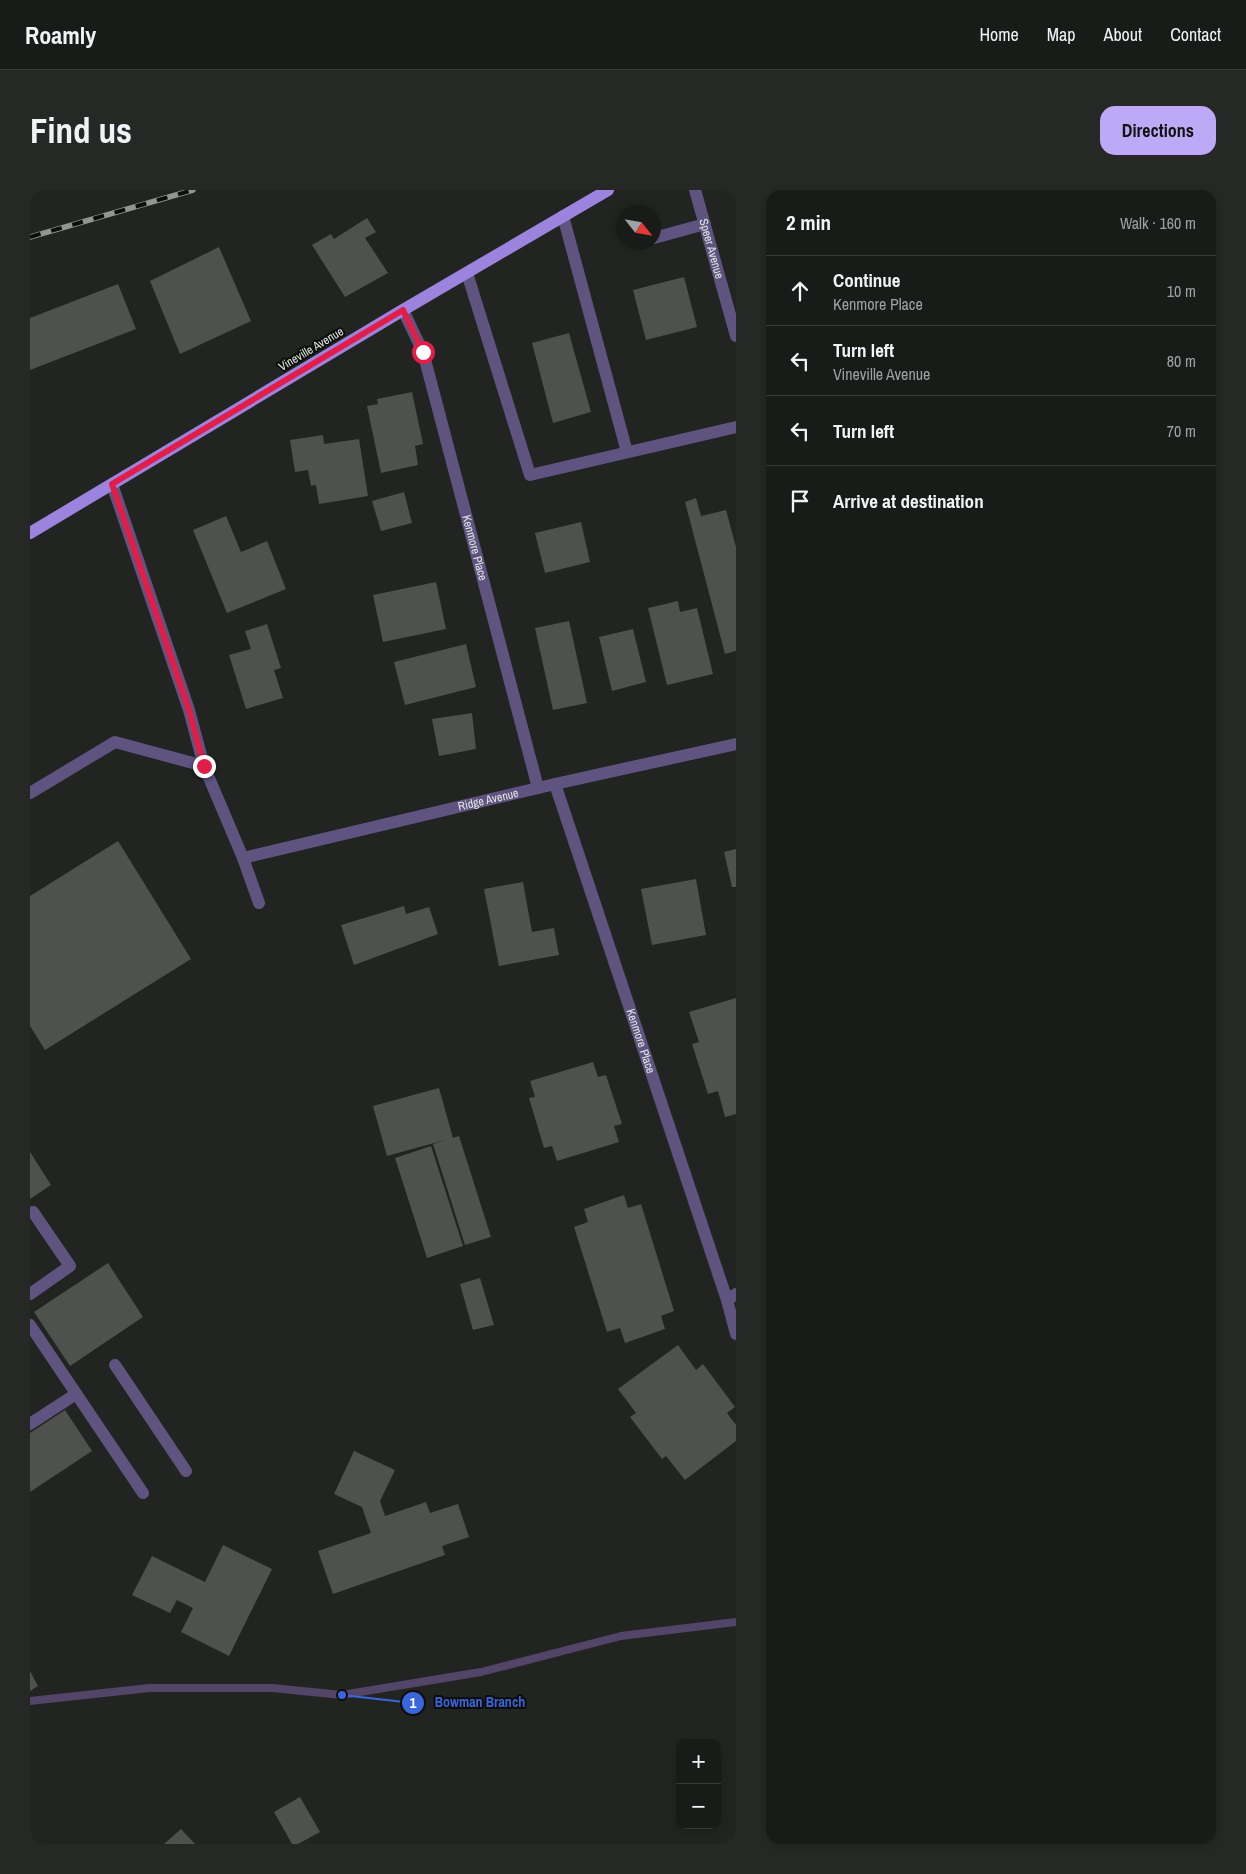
<!DOCTYPE html>
<html lang="en">
<head>
<meta charset="utf-8">
<style>
	body { margin:0; font-family:"Archivo Narrow",sans-serif; background:#262826; color:#f1f3f6 }
	.controls { position:absolute; right:15px; bottom:15px; display:grid; overflow:hidden; border-radius:10px; box-shadow:0 2px 8px #0003 }
	.controls button { width:45px; height:45px; display:grid; place-items:center; padding:0; border:0; border-bottom:1px solid #373938; background:#191b19; color:#f1f3f6; font:25px sans-serif }
	.compass { position:absolute; left:586px; top:15px; width:45px; height:45px; border-radius:50%; background:#191b19; box-shadow:0 2px 8px #0003; rotate:121deg }
	.stop { position:absolute; width:15px; height:15px; margin:-11px; border:4px solid #e11d48; border-radius:50%; background:#fff }
	.stop.end { background:#e11d48; border-color:#fff; box-shadow:0 1px 5px #0008 }
	.list { margin:0; padding:0; list-style:none }
	h2 { display:flex; justify-content:space-between; align-items:center; height:65px; margin:0; padding:0 20px; font-size:21px }
	h2 small { font-size:16px; font-weight:400; color:#9fa1a2 }
	.list li { display:grid; grid-template-columns:32px 1fr auto; gap:15px; align-items:center; box-sizing:border-box; height:70px; padding:0 20px; border-top:1px solid #373938 }
	.list b { display:block; font-size:19px; white-space:nowrap }
	.list p { margin:0; font-size:16px; white-space:nowrap; color:#9fa1a2 }
	.list em { font-size:16px; font-style:normal; color:#9fa1a2 }
	.icon { flex:none; width:28px; height:28px; fill:none; stroke:currentColor; stroke-width:2; stroke-linecap:round; stroke-linejoin:round }
	.map { position:relative; flex:none; width:706px; height:1654px; overflow:hidden; border-radius:15px }
	header { display:flex; align-items:center; gap:30px; box-sizing:border-box; height:70px; padding:0 25px; background:#191b19; border-bottom:1px solid #373938 }
	header strong { font-size:24px }
	nav { display:flex; gap:28px; margin-inline-start:auto; font-size:18px }
	.intro { display:flex; align-items:center; justify-content:space-between; box-sizing:border-box; height:120px; padding:0 30px }
	h1 { margin:0; font-size:35px }
	.button { padding:12px 22px; border-radius:15px; background:#bda9f5; color:#111; font-size:18px; font-weight:700 }
	main { display:flex; gap:30px; padding:0 30px }
	aside { flex:1; background:#191b19; border-radius:15px; box-shadow:0 2px 8px #0003 }
	.map>svg:first-child { display:block }
	.lines { fill:none; stroke-linecap:round; stroke-linejoin:round }
	.stream { stroke:#524567; stroke-width:8 }
	.building { fill:#4e514e }
	.service { stroke:#5f5480; stroke-width:12 }
	.minor { stroke:#5f5480; stroke-width:12 }
	.primary { stroke:#9c83de; stroke-width:12 }
	.rail-casing { stroke:#929592; stroke-width:5.5 }
	.rail { stroke:#0b0d0b; stroke-width:4; stroke-dasharray:11; stroke-linecap:butt }
	.route { stroke:#e11d48; stroke-width:6 }
	.labels { text-anchor:middle; stroke-width:4; stroke-linejoin:round; paint-order:stroke }
	.street-label { font-size:12px; fill:#e2e5e2; stroke:#0b0d0b }
	.leader { fill:none; stroke:#3b65da; stroke-width:2 }
	.callout-dot { fill:#3b65da; stroke:#0b0d0b; stroke-width:2 }
	.mark-label { font-size:15px; text-anchor:middle; font-weight:bold; fill:#fff }
	.callout-label { font-size:14px; text-anchor:middle; font-weight:bold; fill:#3b65da; stroke:#0b0d0b; stroke-width:4; stroke-linejoin:round; paint-order:stroke }
</style>
</head>
<body>
<header>
<strong>Roamly</strong>
<nav><a>Home</a><a>Map</a><a>About</a><a>Contact</a></nav>
</header>
<div class="intro"><h1>Find us</h1><a class="button">Directions</a></div>
<main>
<div class="map">
<svg width="706" height="1654" viewBox="0 0 706 1654">
	<rect width="100%" height="100%" fill="#212421"/>
	<g class="lines">
		<!-- stream -->
		<path class="stream" d="M 0,1511 L 119,1498 L 242,1498 L 312,1505 L 451,1482 L 591,1446 L 706,1432"/>
	</g>
	<!-- building -->
	<g class="building">
		<path d="M 337,28 L 346,42 L 335,48 L 358,83 L 315,107 L 282,55 L 301,44 L 304,49 Z"/>
		<path d="M 189,57 L 221,131 L 150,164 L 120,91 Z"/>
		<path d="M 654,87 L 667,137 L 616,150 L 603,100 Z"/>
		<path d="M 88,94 L 106,139 L 0,180 L 0,128 Z"/>
		<path d="M 539,143 L 561,222 L 523,233 L 502,153 Z"/>
		<path d="M 382,202 L 393,254 L 385,256 L 388,275 L 351,283 L 337,216 L 348,214 L 347,209 Z"/>
		<path d="M 293,245 L 294,254 L 329,249 L 338,306 L 289,314 L 286,295 L 281,296 L 278,280 L 265,282 L 260,250 Z"/>
		<path d="M 374,302 L 382,333 L 351,341 L 342,311 Z"/>
		<path d="M 666,308 L 671,326 L 696,320 L 706,357 L 706,461 L 695,464 L 655,312 Z"/>
		<path d="M 196,326 L 211,362 L 237,351 L 256,399 L 197,423 L 163,340 Z"/>
		<path d="M 551,332 L 560,372 L 515,383 L 505,343 Z"/>
		<path d="M 406,392 L 416,439 L 353,452 L 343,405 Z"/>
		<path d="M 648,411 L 650,422 L 667,418 L 683,484 L 637,495 L 618,418 Z"/>
		<path d="M 539,431 L 557,513 L 523,520 L 505,438 Z"/>
		<path d="M 237,434 L 251,478 L 244,480 L 253,508 L 216,519 L 199,465 L 221,459 L 215,441 Z"/>
		<path d="M 603,439 L 616,492 L 582,501 L 569,447 Z"/>
		<path d="M 436,454 L 446,497 L 375,515 L 364,472 Z"/>
		<path d="M 442,523 L 446,559 L 409,566 L 402,529 Z"/>
		<path d="M 88,651 L 161,769 L 15,860 L 0,836 L 0,706 Z"/>
		<path d="M 706,659 L 706,697 L 702,697 L 694,662 Z"/>
		<path d="M 666,689 L 676,745 L 622,755 L 611,699 Z"/>
		<path d="M 493,692 L 502,742 L 524,738 L 529,765 L 469,776 L 454,699 Z"/>
		<path d="M 374,716 L 376,724 L 399,717 L 408,744 L 324,775 L 311,735 Z"/>
		<path d="M 706,808 L 706,924 L 695,927 L 688,901 L 678,904 L 662,854 L 669,852 L 659,822 Z"/>
		<path d="M 563,872 L 568,887 L 576,885 L 592,934 L 584,936 L 589,952 L 527,971 L 522,956 L 514,958 L 499,908 L 505,907 L 500,891 Z"/>
		<path d="M 409,898 L 423,948 L 429,946 L 461,1047 L 435,1055 L 403,954 L 415,950 L 357,966 L 343,916 Z"/>
		<path d="M 401,956 L 433,1056 L 397,1068 L 365,968 Z"/>
		<path d="M 0,962 L 21,995 L 0,1009 Z"/>
		<path d="M 594,1005 L 598,1018 L 611,1014 L 644,1121 L 631,1126 L 635,1139 L 595,1153 L 590,1138 L 577,1142 L 544,1037 L 558,1032 L 554,1019 Z"/>
		<path d="M 78,1073 L 113,1127 L 40,1176 L 4,1122 Z"/>
		<path d="M 450,1088 L 464,1135 L 443,1140 L 430,1094 Z"/>
		<path d="M 648,1155 L 666,1180 L 673,1174 L 705,1217 L 697,1223 L 706,1235 L 706,1251 L 655,1290 L 636,1266 L 632,1269 L 600,1227 L 606,1223 L 588,1199 Z"/>
		<path d="M 35,1220 L 62,1261 L 0,1302 L 0,1243 Z"/>
		<path d="M 324,1261 L 365,1280 L 350,1311 L 355,1326 L 396,1312 L 400,1323 L 428,1314 L 439,1347 L 412,1356 L 415,1365 L 303,1404 L 288,1361 L 341,1343 L 332,1317 L 304,1304 Z"/>
		<path d="M 193,1355 L 242,1379 L 199,1466 L 151,1442 L 163,1418 L 147,1410 L 140,1423 L 102,1405 L 122,1366 L 175,1392 Z"/>
		<path d="M 0,1481 L 8,1496 L 0,1501 Z"/>
		<path d="M 270,1607 L 290,1642 L 268,1654 L 262,1654 L 244,1622 Z"/>
		<path d="M 151,1639 L 165,1654 L 134,1654 Z"/>
	</g>
	<g class="lines">
		<!-- service -->
		<g class="service">
			<path d="M 533,26 L 597,262"/>
			<path d="M 624,48 L 675,34"/>
			<path d="M 606,53 L 608,52"/>
			<path d="M 437,83 L 500,285 L 706,237"/>
			<path d="M 82,294 L 159,520 L 174,576 L 213,668 L 229,713"/>
			<path d="M 0,603 L 85,552 L 174,576"/>
			<path d="M 0,1104 L 40,1076 L 3,1022"/>
			<path d="M 0,1135 L 113,1303"/>
			<path d="M 85,1175 L 156,1281"/>
			<path d="M 0,1234 L 46,1204"/>
		</g>
		<!-- minor -->
		<g class="minor">
			<path id="s1" d="M 665,0 L 706,146"/>
			<path id="s2" d="M 373,120 L 393,162 L 508,598"/>
			<path id="s3" d="M 525,594 L 697,1110"/>
			<path id="s4" d="M 213,668 L 525,594 L 706,554"/>
			<path d="M 706,1104 L 697,1110 L 706,1144"/>
		</g>
		<!-- primary -->
		<path class="primary" d="M 0,343 L 373,120 L 578,0"/>
		<defs>
			<path id="rail" d="M 0,47 L 163,0"/>
		</defs>
		<!-- rail casing -->
		<use href="#rail" class="rail-casing"/>
		<!-- rail -->
		<use href="#rail" class="rail"/>
	</g>
	<g class="lines">
		<!-- route -->
		<path class="route" d="M 174,576 L 159,520 L 82,294 L 373,120 L 393,162"/>
	</g>
	<g class="labels">
		<!-- street labels -->
		<g class="street-label">
			<text dy="4" stroke="none"><textPath href="#s1" startOffset="61">Speer Avenue</textPath></text>
			<text transform="translate(281 159) rotate(-31)" y="4">Vineville Avenue</text>
			<text dy="4" stroke="none"><textPath href="#s2" startOffset="249">Kenmore Place</textPath></text>
			<text dy="4" stroke="none"><textPath href="#s4" startOffset="252">Ridge Avenue</textPath></text>
			<text dy="4" stroke="none"><textPath href="#s3" startOffset="271">Kenmore Place</textPath></text>
		</g>
	</g>
	<!-- callouts -->
	<path class="leader" d="M312 1505L383 1513"/>
	<g class="callout-dot">
		<circle cx="312" cy="1505" r="5"/>
		<circle cx="383" cy="1513" r="12"/>
	</g>
	<g class="mark-label">
		<text x="383" y="1518">1</text>
	</g>
	<g class="callout-label">
		<text x="450" y="1517">Bowman Branch</text>
	</g>
</svg>
<div class="controls">
<button>+</button>
<button>−</button>
</div>
<svg class="compass" viewBox="-18 -18 36 36"><path d="M0-13l5 13h-10z" fill="#e53935"/><path d="M0 13l5-13h-10z" fill="#9fa1a2"/></svg>
<div class="stop" style="left:393px;top:162px"></div>
<div class="stop end" style="left:174px;top:576px"></div>
</div>
<aside>
<h2>2 min<small>Walk · 160 m</small></h2>
<ul class="list">
<li><svg class="icon" aria-label="ahead" viewBox="0 0 24 24"><path d="M12 20V5M6 11l6-6 6 6"/></svg><div><b>Continue</b><p>Kenmore Place</p></div><em>10 m</em></li>
<li><svg class="icon" aria-label="left" viewBox="0 0 24 24"><path d="M17 20v-9H6M10 6l-5 5 5 5"/></svg><div><b>Turn left</b><p>Vineville Avenue</p></div><em>80 m</em></li>
<li><svg class="icon" aria-label="left" viewBox="0 0 24 24"><path d="M17 20v-9H6M10 6l-5 5 5 5"/></svg><div><b>Turn left</b></div><em>70 m</em></li>
<li><svg class="icon" aria-label="arrive" viewBox="0 0 24 24"><path d="M6 21V4h12l-3 4 3 4H6"/></svg><div><b>Arrive at destination</b></div></li>
</ul>
</aside>
</main>
</body>
</html>
